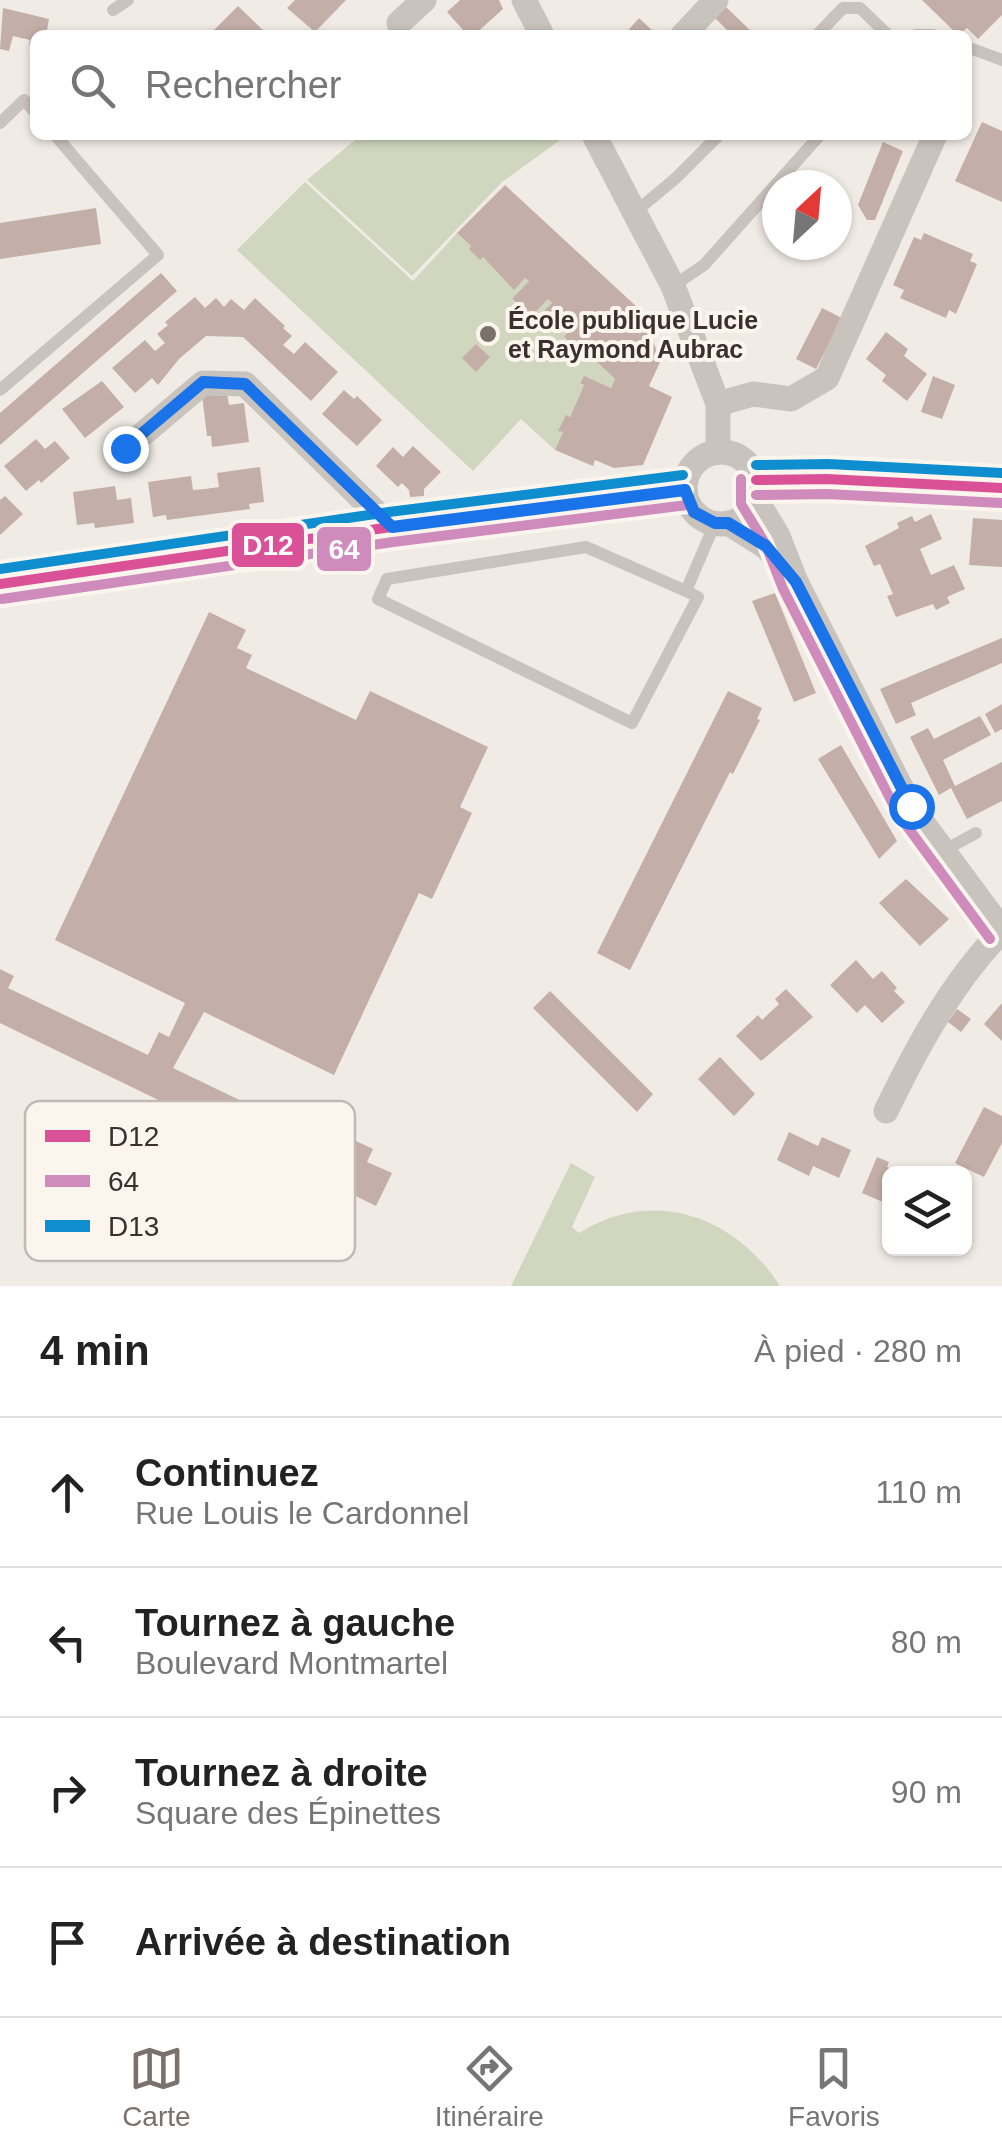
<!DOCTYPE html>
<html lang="fr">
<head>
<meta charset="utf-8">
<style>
	body { margin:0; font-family:Arial,sans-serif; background:#f2f2f2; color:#222 }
	.controls { position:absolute; right:30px; bottom:30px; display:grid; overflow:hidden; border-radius:15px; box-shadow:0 2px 8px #0004 }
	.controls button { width:90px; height:90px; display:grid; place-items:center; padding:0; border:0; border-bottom:2px solid #e0e0e0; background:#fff; color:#222; font:50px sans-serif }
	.compass { position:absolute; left:762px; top:170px; width:90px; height:90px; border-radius:50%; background:#fff; box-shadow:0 2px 8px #0004; rotate:26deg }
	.stop { position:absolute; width:30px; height:30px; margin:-22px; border:8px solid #1a73e8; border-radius:50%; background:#fff }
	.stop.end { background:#1a73e8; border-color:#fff; box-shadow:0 2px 10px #0008 }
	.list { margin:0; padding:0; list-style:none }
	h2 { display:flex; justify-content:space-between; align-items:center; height:130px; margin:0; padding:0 40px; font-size:42px }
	h2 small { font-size:32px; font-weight:400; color:#767676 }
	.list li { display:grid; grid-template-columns:65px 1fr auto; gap:30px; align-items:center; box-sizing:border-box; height:150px; padding:0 40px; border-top:2px solid #e0e0e0 }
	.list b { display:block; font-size:38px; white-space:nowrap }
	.list p { margin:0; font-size:32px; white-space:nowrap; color:#767676 }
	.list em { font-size:32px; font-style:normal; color:#767676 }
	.icon { flex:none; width:55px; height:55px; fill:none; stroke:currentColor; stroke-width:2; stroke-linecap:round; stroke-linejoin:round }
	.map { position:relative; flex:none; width:1002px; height:1286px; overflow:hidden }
	.search { position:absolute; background:#fff; box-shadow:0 2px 8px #0004; left:30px; right:30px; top:30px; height:110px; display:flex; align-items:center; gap:25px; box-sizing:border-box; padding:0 35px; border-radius:15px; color:#767676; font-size:38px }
	.sheet { height:730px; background:#fff }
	nav { display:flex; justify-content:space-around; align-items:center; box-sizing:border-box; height:140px; border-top:2px solid #e0e0e0; background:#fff; font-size:28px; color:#767676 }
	nav a { display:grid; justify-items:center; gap:5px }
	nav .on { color:#7a716c }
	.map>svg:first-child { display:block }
	.green { fill:#d1d6bf }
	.building { fill:#c3afa7 }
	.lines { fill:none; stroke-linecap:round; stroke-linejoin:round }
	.lane { stroke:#c9c3be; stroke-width:12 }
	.street { stroke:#c9c3be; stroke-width:25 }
	.bus-1-casing { stroke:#fbf5ee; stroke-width:18 }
	.bus-2-casing { stroke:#fbf5ee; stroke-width:18 }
	.bus-3-casing { stroke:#fbf5ee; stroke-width:18 }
	.bus-1 { stroke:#db5197; stroke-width:10 }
	.bus-2 { stroke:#ce8bbb; stroke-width:10 }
	.bus-3 { stroke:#0e8ece; stroke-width:10 }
	.route { stroke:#1a73e8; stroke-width:12 }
	.poi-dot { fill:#7a716c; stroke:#fbf5ee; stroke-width:4 }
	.labels { text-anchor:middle; stroke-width:8; stroke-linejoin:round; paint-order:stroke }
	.poi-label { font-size:25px; font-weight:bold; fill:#3b302b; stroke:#fbf5ee; text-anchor:start }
	.key { fill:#fbf5ee; stroke:#c1bab4; stroke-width:2.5 }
	.key-label { font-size:28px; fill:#3b302b }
	.line-badge { stroke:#fbf5ee; stroke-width:4 }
	.badge-label { font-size:28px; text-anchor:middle; font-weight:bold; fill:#fff }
</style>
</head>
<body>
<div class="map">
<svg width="1002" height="1286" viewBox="0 0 1002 1286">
	<rect width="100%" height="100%" fill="#f0ebe5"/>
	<!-- green -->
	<g class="green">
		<path d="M 361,135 L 567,135 L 502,182 L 412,276 L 307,180 Z"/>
		<path d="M 305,182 L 413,281 L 457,233 L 471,246 L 469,249 L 480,259 L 483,257 L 514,289 L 525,278 L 529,281 L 512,300 L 531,317 L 548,299 L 552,303 L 544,312 L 567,333 L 564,338 L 576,349 L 580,346 L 615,379 L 611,388 L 583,377 L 580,383 L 584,385 L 555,450 L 521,419 L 473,471 L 237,250 Z"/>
		<path d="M 571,1163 L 595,1177 L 572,1227 L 579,1233 C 653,1187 734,1215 780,1286 L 511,1286 Z"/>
	</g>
	<!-- building -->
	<g class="building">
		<path d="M 295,0 L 346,0 L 315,32 L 287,8 Z"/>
		<path d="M 460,0 L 499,0 L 503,9 L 474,35 L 459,35 L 464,31 L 447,12 Z"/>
		<path d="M 922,0 L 1002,0 L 1002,15 L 978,39 L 967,28 L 958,35 Z"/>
		<path d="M 238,6 L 268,35 L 209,35 Z"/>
		<path d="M 725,6 L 755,35 L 732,35 L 714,17 Z"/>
		<path d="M 3,8 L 49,19 L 46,35 L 35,35 L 35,46 L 29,45 L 30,40 L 13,36 L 9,51 L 0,49 Z"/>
		<path d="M 639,18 L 657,35 L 624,35 Z"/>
		<path d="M 982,122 L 1002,131 L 1002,202 L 955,181 Z"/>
		<path d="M 883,142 L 903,151 L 875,220 L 867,220 L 858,205 Z"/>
		<path d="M 505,185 L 638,308 L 661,360 L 649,386 L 672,397 L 643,465 L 614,468 L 595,460 L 593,466 L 555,450 L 563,432 L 558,431 L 566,415 L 570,417 L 584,385 L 580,383 L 584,376 L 611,388 L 615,379 L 580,346 L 576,349 L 564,337 L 567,333 L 544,311 L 552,303 L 548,299 L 531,317 L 512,299 L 529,281 L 525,278 L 514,290 L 483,257 L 480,260 L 469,249 L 471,246 L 457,233 Z"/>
		<path d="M 96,208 L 101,244 L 0,259 L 0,223 Z"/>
		<path d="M 924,233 L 973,254 L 970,261 L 977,264 L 956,314 L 949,310 L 946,318 L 900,298 L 904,290 L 893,285 L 914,237 L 921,240 Z"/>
		<path d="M 161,273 L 177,291 L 0,445 L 0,413 Z"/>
		<path d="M 195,297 L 205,308 L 216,298 L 224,307 L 231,299 L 244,310 L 255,298 L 285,326 L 283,328 L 292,336 L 283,345 L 294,354 L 305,342 L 338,372 L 311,401 L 243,337 L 206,336 L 179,359 L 158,385 L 152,378 L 135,393 L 112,368 L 145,340 L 155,351 L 165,343 L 157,334 L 168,325 L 165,322 Z"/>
		<path d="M 822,308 L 842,318 L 816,369 L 796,359 Z"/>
		<path d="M 886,332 L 908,349 L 904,356 L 927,374 L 907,401 L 882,381 L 886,375 L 866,359 Z"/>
		<path d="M 476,344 L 490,357 L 476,372 L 462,358 Z"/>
		<path d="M 933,376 L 955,385 L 942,419 L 921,412 Z"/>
		<path d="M 102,381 L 124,407 L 85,438 L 62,409 Z"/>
		<path d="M 344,390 L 354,399 L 357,396 L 382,420 L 357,446 L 322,414 Z"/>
		<path d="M 227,393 L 229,405 L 244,403 L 249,442 L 212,447 L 211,436 L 207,436 L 202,395 Z"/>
		<path d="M 36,439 L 45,449 L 55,441 L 70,458 L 41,483 L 39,480 L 26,491 L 4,466 Z"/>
		<path d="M 413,446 L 441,472 L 424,489 L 424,496 L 410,497 L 409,490 L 402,483 L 398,487 L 376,466 L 393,447 L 403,457 Z"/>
		<path d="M 260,467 L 264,502 L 249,504 L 250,509 L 167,520 L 166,515 L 153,517 L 148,482 L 191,476 L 193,490 L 205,489 L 219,487 L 217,473 Z"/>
		<path d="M 115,486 L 117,500 L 131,498 L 134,523 L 95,528 L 94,523 L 77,525 L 73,492 Z"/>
		<path d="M 5,496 L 23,514 L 0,535 L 0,500 Z"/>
		<path d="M 931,514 L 942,539 L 920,549 L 931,575 L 954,565 L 965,589 L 947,597 L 950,603 L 936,610 L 933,604 L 896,617 L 887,596 L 893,594 L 880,564 L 874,566 L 865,546 L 899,528 L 897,523 L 912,516 L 915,522 Z"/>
		<path d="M 973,518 L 1002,520 L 1002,567 L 969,565 Z"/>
		<path d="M 775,593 L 816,693 L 794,702 L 752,601 Z"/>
		<path d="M 209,612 L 246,630 L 237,648 L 252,655 L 246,668 L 356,720 L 370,691 L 488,747 L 460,807 L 472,813 L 432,899 L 419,893 L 334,1075 L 204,1012 L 173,1068 L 331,1144 L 337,1132 L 373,1149 L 367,1162 L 392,1173 L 376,1206 L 0,1023 L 0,969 L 14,976 L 8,988 L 148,1055 L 159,1032 L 169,1037 L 185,1003 L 55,940 Z"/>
		<path d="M 1002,638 L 1002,663 L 911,703 L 916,715 L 896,724 L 880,689 Z"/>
		<path d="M 728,691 L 762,708 L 757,719 L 760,720 L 733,774 L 730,772 L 630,970 L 597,953 Z"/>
		<path d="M 1002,704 L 1002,729 L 995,733 L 985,714 Z"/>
		<path d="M 980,716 L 991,735 L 943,760 L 955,786 L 1002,762 L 1002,801 L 967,819 L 951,788 L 939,795 L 910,737 L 928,728 L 934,739 Z"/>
		<path d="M 841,745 L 897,841 L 879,859 L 818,759 Z"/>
		<path d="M 906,879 L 949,919 L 920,946 L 879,903 Z"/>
		<path d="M 856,960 L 873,979 L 882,971 L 897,988 L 894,991 L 905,1002 L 882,1023 L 865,1005 L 857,1013 L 830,985 Z"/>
		<path d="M 786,989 L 813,1017 L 761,1061 L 736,1036 L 758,1015 L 762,1020 L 779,1004 L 775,999 Z"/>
		<path d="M 550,991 L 653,1094 L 637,1112 L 533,1008 Z"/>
		<path d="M 1002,1003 L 1002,1041 L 984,1024 Z"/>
		<path d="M 957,1009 L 971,1019 L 961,1032 L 948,1022 Z"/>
		<path d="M 720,1057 L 755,1094 L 734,1116 L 698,1079 Z"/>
		<path d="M 984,1107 L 1002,1116 L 1002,1143 L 984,1177 L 955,1163 Z"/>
		<path d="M 789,1132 L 818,1146 L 822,1137 L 851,1150 L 839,1178 L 813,1166 L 809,1176 L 777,1160 Z"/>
		<path d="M 877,1157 L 889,1162 L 887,1167 L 901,1174 L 890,1174 L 890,1205 L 862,1193 Z"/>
	</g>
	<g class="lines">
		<!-- lane -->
		<g class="lane">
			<path d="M 113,10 L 128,0"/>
			<path d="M 817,35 L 843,8 L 860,8 L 888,35"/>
			<path d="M 916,35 L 933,35"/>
			<path d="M 967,47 L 1002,60"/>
			<path d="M 0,123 L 24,100 L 35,112"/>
			<path d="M 634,213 L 676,178 L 719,135"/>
			<path d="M 673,286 L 704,265 L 820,135"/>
			<path d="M 0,390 L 158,255 L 55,135"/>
			<path d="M 686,591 L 698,597 L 632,723 L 378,599 L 387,579 L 586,547 L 686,591 L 715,523"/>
			<path d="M 943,851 L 976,833"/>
		</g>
		<!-- street -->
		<g class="street">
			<path d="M 524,0 L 542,35"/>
			<path d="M 399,23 L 424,0"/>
			<path d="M 683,35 L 716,0"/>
			<path d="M 594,135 L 673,286 L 718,404 L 718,452"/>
			<path d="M 718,404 L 753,394 L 791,399 L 827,378 L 935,135"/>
			<path d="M 125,449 L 203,383 L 245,384 L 391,527"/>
			<circle cx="721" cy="488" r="36"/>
			<path d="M 756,480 L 827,479 L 1002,488"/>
			<path d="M 755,498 L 778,536 L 796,582 L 911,807 L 1002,930"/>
			<path d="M 728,523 L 766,547 L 787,570"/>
			<path d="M 0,584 L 391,527 L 685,490"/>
			<path d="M 886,1111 C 917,1047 952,982 1002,931"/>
		</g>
		<defs>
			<g id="bus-1">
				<path d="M 756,480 L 827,479 L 1002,488"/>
				<path d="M 0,584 L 391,527 L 685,490"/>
			</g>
			<g id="bus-2">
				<path d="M 741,479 L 741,504 L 765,543 L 783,589 L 898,814 L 990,939"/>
				<path d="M 756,495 L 827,494 L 1001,503"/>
				<path d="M 2,599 L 393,542 L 687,505"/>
			</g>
			<g id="bus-3">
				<path d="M 756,465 L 828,464 L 1002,473"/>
				<path d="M 0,569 L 389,512 L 683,475"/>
			</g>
		</defs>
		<!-- bus-1 casing -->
		<use href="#bus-1" class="bus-1-casing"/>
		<!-- bus-2 casing -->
		<use href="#bus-2" class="bus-2-casing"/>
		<!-- bus-3 casing -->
		<use href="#bus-3" class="bus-3-casing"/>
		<!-- bus-1 -->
		<use href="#bus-1" class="bus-1"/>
		<!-- bus-2 -->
		<use href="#bus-2" class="bus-2"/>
		<!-- bus-3 -->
		<use href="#bus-3" class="bus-3"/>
	</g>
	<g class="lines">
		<!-- route -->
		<path class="route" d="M 125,448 L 203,382 L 245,384 L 392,527 L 685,490 L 694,512 L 715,523 L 728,523 L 766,546 L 796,582 L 911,806"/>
	</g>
	<!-- markers -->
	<circle class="poi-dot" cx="488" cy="334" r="10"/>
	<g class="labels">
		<!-- poi labels -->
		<g class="poi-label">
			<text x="508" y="329">École publique Lucie<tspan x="508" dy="29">et Raymond Aubrac</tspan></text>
		</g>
	</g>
	<!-- legend -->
	<rect x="25" y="1101" width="330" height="160" rx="15" class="key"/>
	<rect x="45" y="1130" width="45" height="12" fill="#db5197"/>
	<rect x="45" y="1175" width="45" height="12" fill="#ce8bbb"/>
	<rect x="45" y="1220" width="45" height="12" fill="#0e8ece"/>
	<g class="key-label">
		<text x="108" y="1146">D12</text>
		<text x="108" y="1191">64</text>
		<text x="108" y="1236">D13</text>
	</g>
	<g class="line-badge">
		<rect x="230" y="521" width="76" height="48" rx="10" fill="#db5197"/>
		<rect x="315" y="525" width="58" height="48" rx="10" fill="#ce8bbb"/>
	</g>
	<g class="badge-label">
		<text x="268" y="555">D12</text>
		<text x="344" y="559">64</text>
	</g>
</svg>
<div class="controls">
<button><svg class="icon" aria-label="layers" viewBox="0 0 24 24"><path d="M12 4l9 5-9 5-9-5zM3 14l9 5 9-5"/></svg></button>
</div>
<svg class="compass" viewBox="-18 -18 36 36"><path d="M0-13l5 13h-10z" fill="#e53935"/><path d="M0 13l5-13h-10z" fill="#767676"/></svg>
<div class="stop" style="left:911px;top:806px"></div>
<div class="stop end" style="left:125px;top:448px"></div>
<div class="search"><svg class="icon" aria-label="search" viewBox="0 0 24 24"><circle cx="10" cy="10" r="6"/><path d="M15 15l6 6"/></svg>Rechercher</div>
</div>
<section class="sheet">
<h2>4 min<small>À pied · 280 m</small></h2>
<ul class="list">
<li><svg class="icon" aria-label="ahead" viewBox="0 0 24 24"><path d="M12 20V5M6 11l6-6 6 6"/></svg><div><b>Continuez</b><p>Rue Louis le Cardonnel</p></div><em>110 m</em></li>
<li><svg class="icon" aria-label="left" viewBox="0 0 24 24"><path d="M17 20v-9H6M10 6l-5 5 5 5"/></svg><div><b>Tournez à gauche</b><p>Boulevard Montmartel</p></div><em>80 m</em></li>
<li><svg class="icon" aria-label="right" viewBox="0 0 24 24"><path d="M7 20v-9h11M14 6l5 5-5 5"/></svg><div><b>Tournez à droite</b><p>Square des Épinettes</p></div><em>90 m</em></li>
<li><svg class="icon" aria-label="arrive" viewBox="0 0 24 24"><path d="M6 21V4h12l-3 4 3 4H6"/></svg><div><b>Arrivée à destination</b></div></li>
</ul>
</section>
<nav>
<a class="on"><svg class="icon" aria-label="map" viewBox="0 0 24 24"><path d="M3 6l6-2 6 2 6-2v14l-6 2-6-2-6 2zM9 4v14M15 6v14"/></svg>Carte</a>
<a><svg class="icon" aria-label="directions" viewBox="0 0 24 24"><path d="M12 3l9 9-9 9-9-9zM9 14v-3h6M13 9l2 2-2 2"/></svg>Itinéraire</a>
<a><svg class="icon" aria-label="saved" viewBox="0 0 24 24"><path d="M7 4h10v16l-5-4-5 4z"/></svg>Favoris</a>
</nav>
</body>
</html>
